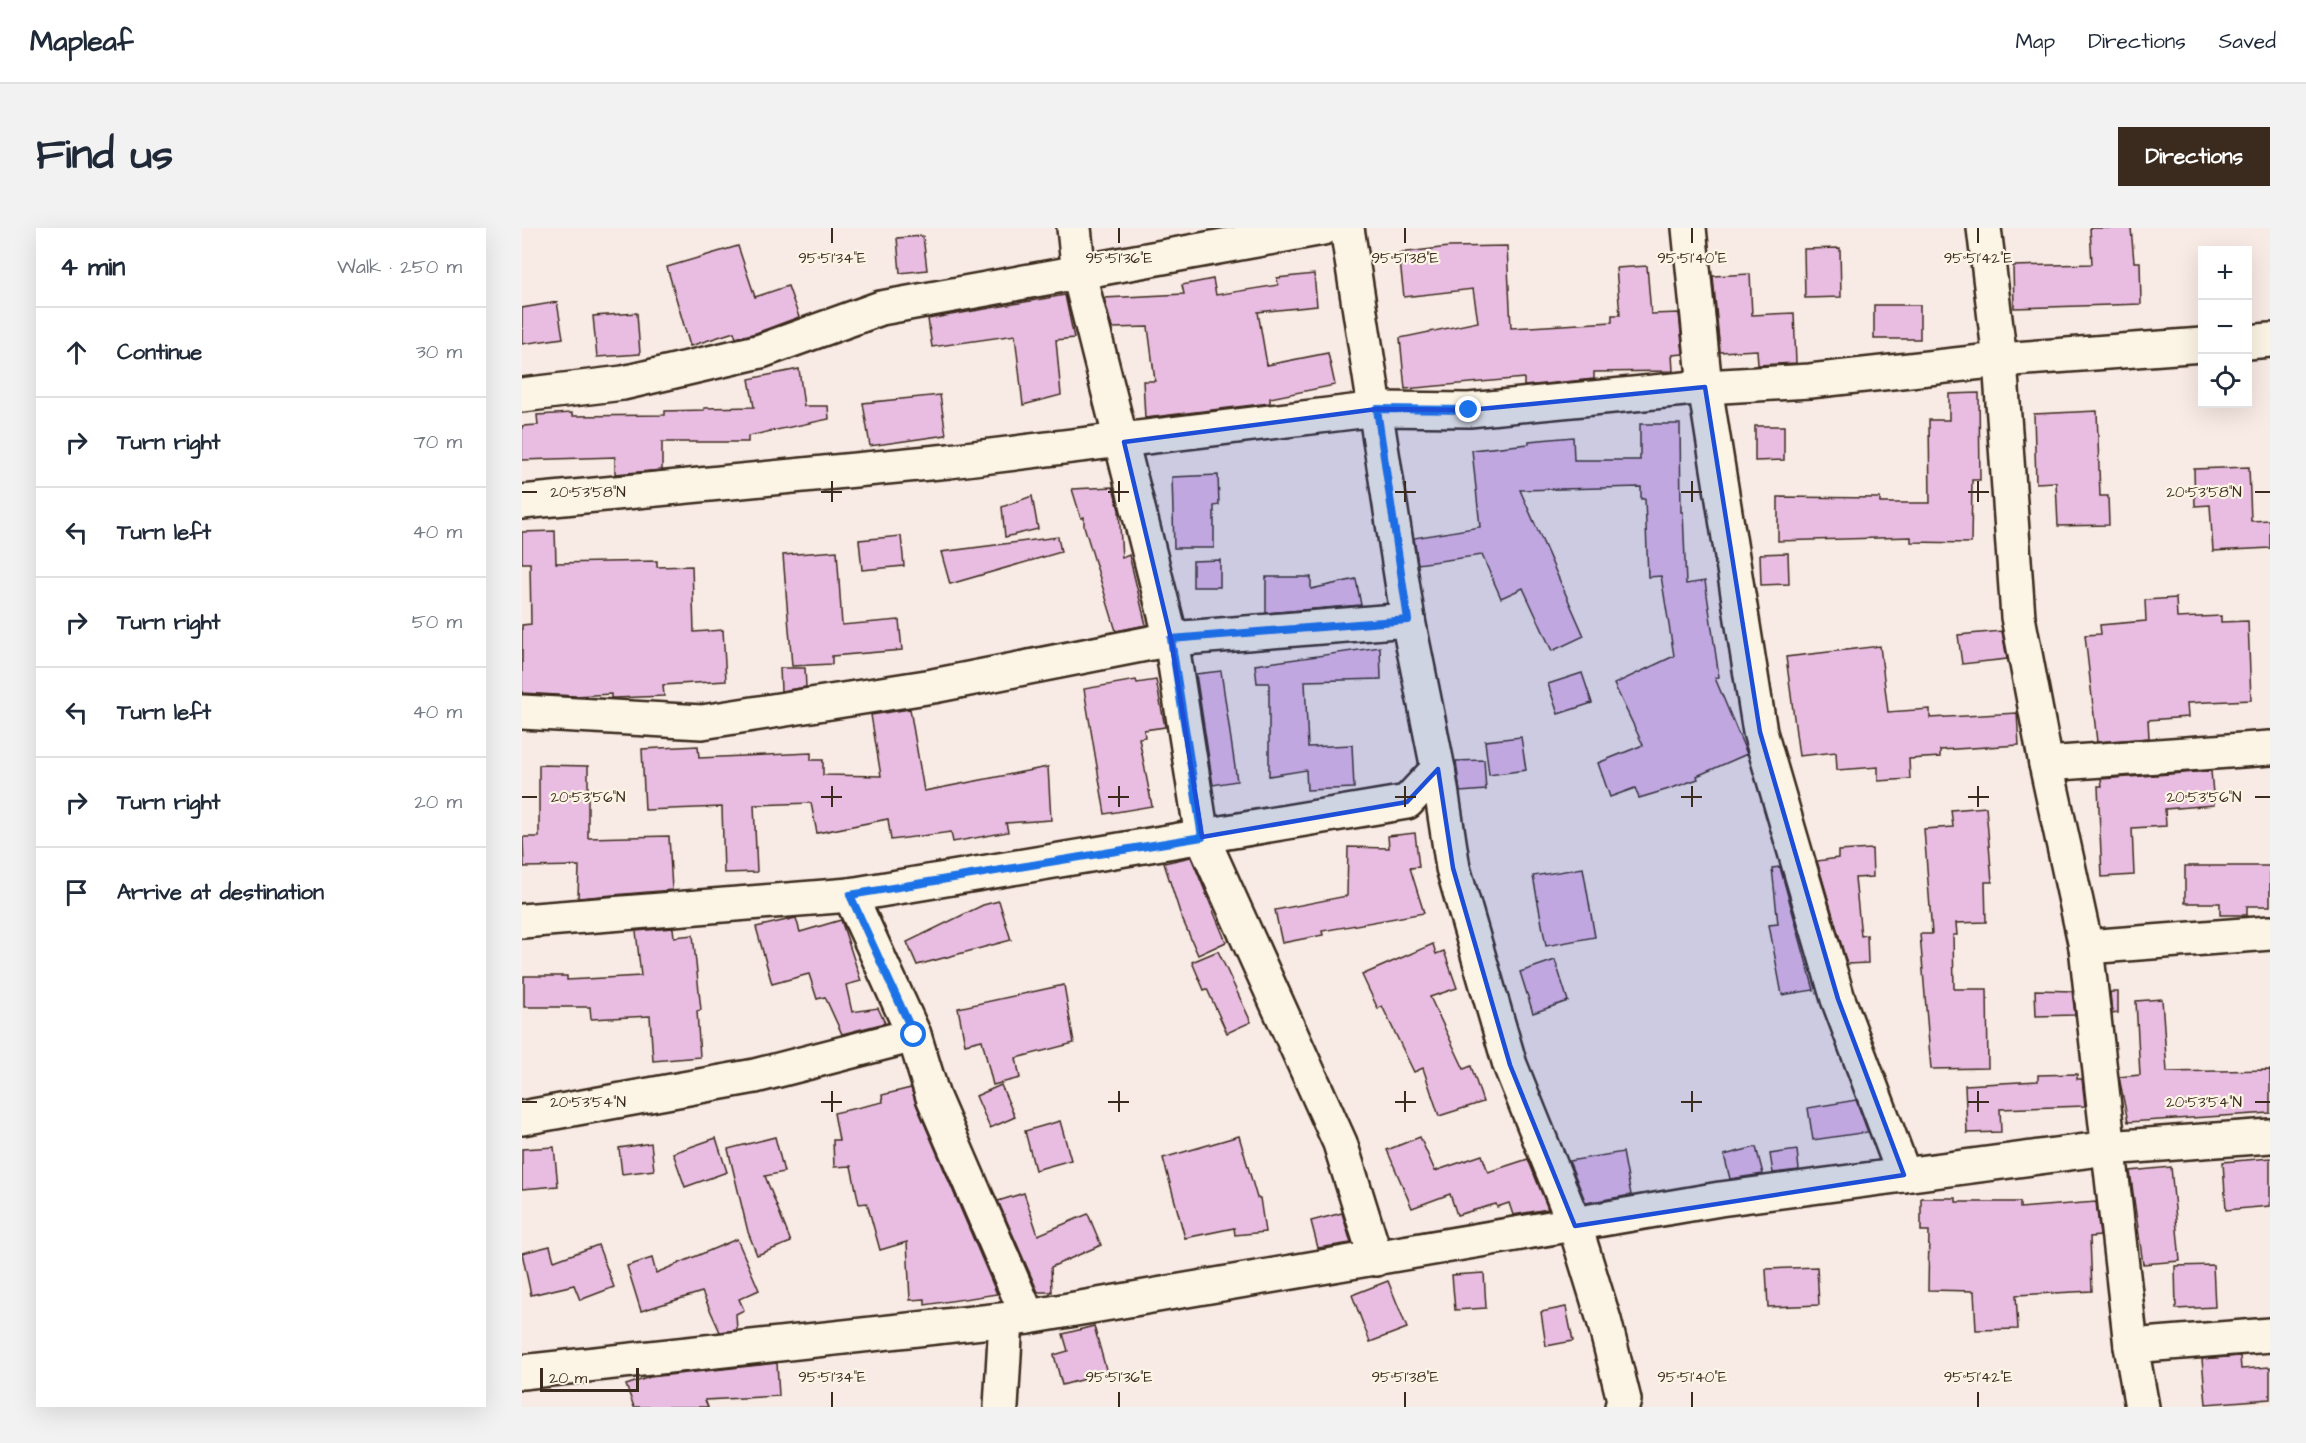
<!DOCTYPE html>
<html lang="en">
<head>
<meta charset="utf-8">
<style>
	body { margin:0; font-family:"Architects Daughter",sans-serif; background:#f2f2f3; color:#1f2937 }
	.controls { position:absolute; right:18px; top:18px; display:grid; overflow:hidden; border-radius:0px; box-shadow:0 6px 24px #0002 }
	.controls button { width:54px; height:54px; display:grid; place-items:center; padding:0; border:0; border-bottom:2px solid #e0e1e3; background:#fff; color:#1f2937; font:30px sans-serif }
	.scale { position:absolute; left:18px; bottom:15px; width:99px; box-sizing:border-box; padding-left:6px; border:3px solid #3b2a1e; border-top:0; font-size:16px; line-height:21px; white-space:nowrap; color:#3b2a1e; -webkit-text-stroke:4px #fcf5e5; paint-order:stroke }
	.stop { position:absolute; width:18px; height:18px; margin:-14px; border:4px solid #1a73e8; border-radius:50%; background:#fff }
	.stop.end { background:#1a73e8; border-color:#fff; box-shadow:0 2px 6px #0008 }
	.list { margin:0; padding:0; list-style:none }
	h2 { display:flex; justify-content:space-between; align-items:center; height:78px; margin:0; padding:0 24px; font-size:26px }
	h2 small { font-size:20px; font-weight:400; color:#747a83 }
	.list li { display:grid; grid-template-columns:39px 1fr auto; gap:18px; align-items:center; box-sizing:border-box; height:90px; padding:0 24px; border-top:2px solid #e0e1e3 }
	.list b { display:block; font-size:22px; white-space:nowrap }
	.list em { font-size:20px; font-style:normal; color:#747a83 }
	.icon { flex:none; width:33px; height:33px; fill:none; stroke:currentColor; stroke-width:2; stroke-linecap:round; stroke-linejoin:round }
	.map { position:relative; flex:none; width:1748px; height:1179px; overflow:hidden; border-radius:0px }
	header { display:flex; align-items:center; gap:36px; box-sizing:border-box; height:84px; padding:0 30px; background:#fff; border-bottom:2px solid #e0e1e3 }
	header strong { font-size:28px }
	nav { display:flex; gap:33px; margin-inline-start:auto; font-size:21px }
	.intro { display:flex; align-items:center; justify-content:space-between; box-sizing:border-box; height:144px; padding:0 36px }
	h1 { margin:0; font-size:42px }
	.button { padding:15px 27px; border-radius:0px; background:#3b2a1e; color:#fff; font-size:21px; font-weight:700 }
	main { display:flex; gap:36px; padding:0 36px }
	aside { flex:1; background:#fff; border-radius:0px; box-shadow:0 6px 24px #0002 }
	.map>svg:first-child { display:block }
	.building { fill:#e9bde2; stroke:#3b2a1e; stroke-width:1.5 }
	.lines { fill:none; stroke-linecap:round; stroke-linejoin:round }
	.minor-casing { stroke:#3b2a1e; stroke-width:38 }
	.minor { stroke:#fcf5e5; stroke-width:33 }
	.route { stroke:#1a73e8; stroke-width:8 }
	.marked { fill:#1d4ed8; fill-opacity:0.2; stroke:#1d4ed8; stroke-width:4.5; stroke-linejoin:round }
	.ticks { fill:none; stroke:#3b2a1e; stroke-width:2 }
	.ticks-label { font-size:15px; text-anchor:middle; fill:#3b2a1e; stroke:#fcf5e5; stroke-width:4.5; stroke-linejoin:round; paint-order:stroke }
</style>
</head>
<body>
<header>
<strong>Mapleaf</strong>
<nav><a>Map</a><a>Directions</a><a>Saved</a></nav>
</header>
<div class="intro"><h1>Find us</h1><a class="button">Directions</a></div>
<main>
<aside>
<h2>4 min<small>Walk · 250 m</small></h2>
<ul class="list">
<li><svg class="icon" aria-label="ahead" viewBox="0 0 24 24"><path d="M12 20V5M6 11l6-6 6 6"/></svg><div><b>Continue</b></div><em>30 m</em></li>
<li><svg class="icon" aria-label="right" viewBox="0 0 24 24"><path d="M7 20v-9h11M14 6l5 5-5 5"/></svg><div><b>Turn right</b></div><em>70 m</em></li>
<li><svg class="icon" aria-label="left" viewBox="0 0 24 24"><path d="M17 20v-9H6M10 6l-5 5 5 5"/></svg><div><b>Turn left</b></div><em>40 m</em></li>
<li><svg class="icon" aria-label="right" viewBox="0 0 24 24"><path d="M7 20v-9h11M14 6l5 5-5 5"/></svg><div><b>Turn right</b></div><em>50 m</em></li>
<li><svg class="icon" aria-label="left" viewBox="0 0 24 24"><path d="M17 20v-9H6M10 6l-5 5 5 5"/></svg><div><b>Turn left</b></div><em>40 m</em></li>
<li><svg class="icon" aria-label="right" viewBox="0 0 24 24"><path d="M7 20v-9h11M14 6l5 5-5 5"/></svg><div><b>Turn right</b></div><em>20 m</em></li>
<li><svg class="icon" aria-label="arrive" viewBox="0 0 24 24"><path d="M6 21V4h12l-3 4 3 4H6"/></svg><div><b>Arrive at destination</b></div></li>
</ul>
</aside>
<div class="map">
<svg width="1748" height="1179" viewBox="0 0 1748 1179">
	<rect width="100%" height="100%" fill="#f8eae4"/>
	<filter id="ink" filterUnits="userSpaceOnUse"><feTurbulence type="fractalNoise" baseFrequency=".0167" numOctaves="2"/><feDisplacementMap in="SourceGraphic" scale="12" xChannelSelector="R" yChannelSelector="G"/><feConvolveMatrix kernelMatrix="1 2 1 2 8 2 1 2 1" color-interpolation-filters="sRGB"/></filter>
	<g filter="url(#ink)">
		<!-- building -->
		<g class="building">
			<path d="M 1568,0 L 1609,0 L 1612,34 L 1618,34 L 1619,76 L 1492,80 L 1491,38 L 1570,36 Z"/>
			<path d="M 401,8 L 405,42 L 378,45 L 375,10 Z"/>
			<path d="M 216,18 L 233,69 L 266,58 L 277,89 L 234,105 L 214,110 L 212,104 L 168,118 L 145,39 Z"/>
			<path d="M 985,18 L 989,100 L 1090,94 L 1090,87 L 1098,87 L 1094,40 L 1125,38 L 1129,86 L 1157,85 L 1161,126 L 1150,127 L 1151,143 L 1072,144 L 1072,151 L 1002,158 L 1002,150 L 883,161 L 878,110 L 956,94 L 951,61 L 882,69 L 877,25 L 927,19 Z"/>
			<path d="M 1318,20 L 1319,69 L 1283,70 L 1282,21 Z"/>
			<path d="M 792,46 L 795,78 L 736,84 L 745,137 L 806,125 L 813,157 L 748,170 L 748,175 L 623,190 L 621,153 L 633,153 L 626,99 L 590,100 L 582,70 L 662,66 L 660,57 L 691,51 L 694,67 L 756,57 L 755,50 Z"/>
			<path d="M 1228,46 L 1230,87 L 1272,85 L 1274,135 L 1236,137 L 1235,122 L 1198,124 L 1191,48 Z"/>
			<path d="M 543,67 L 552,110 L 534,112 L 539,167 L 501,177 L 493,107 L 410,119 L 406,91 Z"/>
			<path d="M 35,74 L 41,110 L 0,116 L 0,80 Z"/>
			<rect x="1352" y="77" width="46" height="34"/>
			<path d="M 115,85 L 118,126 L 75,129 L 71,88 Z"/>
			<path d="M 277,141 L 282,178 L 306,178 L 307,191 L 226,208 L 226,214 L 140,214 L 140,242 L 93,246 L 93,229 L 0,232 L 0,198 L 16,197 L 15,187 L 50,185 L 50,188 L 143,187 L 143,183 L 182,182 L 182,180 L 232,179 L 227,151 Z"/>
			<path d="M 1457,165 L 1458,252 L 1450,252 L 1449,315 L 1389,314 L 1389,309 L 1256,313 L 1256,269 L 1358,270 L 1358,275 L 1408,275 L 1407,192 L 1427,192 L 1427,166 Z"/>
			<path d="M 418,167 L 424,207 L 348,218 L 341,175 Z"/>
			<path d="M 1575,183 L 1578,268 L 1586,268 L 1587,297 L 1536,298 L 1534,254 L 1514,255 L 1512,186 Z"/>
			<path d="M 1118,196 L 1158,196 L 1159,284 L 1161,284 L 1164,356 L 1183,353 L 1197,449 L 1193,450 L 1225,526 L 1175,548 L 1176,551 L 1147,561 L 1117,570 L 1113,560 L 1088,569 L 1076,535 L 1121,517 L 1092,456 L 1152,428 L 1139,348 L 1126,349 L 1123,271 L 1119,271 L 1119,259 L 998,262 L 1062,408 L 1030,423 L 1001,360 L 979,370 L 960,327 L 896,336 L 892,310 L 958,299 L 950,222 L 1007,216 L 1007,213 L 1051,209 L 1052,232 L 1118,232 Z"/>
			<path d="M 1233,198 L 1262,198 L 1262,232 L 1233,233 Z"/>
			<path d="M 1727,239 L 1729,293 L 1748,292 L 1748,320 L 1691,323 L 1688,277 L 1673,278 L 1672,241 Z"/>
			<path d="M 696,247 L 697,277 L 692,278 L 692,320 L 652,320 L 650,249 Z"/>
			<path d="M 591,259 L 597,282 L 600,330 L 607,327 L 624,397 L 594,403 L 562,298 L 562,289 L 559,290 L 550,261 Z"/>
			<path d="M 510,268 L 516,301 L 483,309 L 480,279 Z"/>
			<path d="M 33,303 L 34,335 L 135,333 L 135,339 L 170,338 L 172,404 L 201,402 L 204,453 L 141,457 L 142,468 L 93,470 L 89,470 L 89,466 L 53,468 L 0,465 L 0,397 L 9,396 L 8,335 L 0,335 L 0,304 Z"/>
			<path d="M 379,308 L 382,338 L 340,342 L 337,312 Z"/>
			<path d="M 536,309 L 539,324 L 428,356 L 419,324 Z"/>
			<path d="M 315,323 L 320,397 L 377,392 L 380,422 L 310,428 L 310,436 L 270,438 L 261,327 Z"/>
			<path d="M 1266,325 L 1267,356 L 1239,357 L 1238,326 Z"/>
			<path d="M 698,332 L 698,359 L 671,359 L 671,333 Z"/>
			<path d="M 744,349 L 789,349 L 789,361 L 834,351 L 839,377 L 744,385 Z"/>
			<path d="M 1654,370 L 1655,390 L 1699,388 L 1699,394 L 1726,393 L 1729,472 L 1665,475 L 1666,489 L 1626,492 L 1627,510 L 1575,514 L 1563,407 L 1579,406 L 1578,397 L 1624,393 L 1623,372 Z"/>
			<path d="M 1480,403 L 1485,431 L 1440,436 L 1436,407 Z"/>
			<path d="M 1358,418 L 1366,484 L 1408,481 L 1408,490 L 1495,485 L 1497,517 L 1418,522 L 1418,529 L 1387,531 L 1388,551 L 1356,553 L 1356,539 L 1315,542 L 1314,524 L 1277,528 L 1264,429 Z"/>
			<path d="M 858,419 L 859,451 L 783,453 L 786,519 L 830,517 L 832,560 L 785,562 L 784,542 L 747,548 L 747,455 L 735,455 L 733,437 Z"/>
			<path d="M 258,440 L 283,440 L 284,459 L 259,463 Z"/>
			<path d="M 699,443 L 715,553 L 691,557 L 674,446 Z"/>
			<path d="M 1060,445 L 1070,475 L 1036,486 L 1026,456 Z"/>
			<path d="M 614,452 L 615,455 L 634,452 L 643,499 L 622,502 L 623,509 L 617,510 L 630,578 L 583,586 L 562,461 Z"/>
			<path d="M 388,481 L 402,563 L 526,539 L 529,592 L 484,595 L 486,604 L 431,614 L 429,604 L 369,612 L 366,591 L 295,605 L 289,575 L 232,577 L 235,644 L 202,645 L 200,579 L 123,582 L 120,521 L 176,518 L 177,530 L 289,525 L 289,532 L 301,532 L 301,547 L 359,548 L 349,487 Z"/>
			<path d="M 999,509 L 1004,542 L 967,547 L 963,513 Z"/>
			<path d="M 962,532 L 964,562 L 938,564 L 934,533 Z"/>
			<path d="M 17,537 L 66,538 L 66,610 L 147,608 L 150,662 L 56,670 L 57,638 L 2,639 L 1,609 L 17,609 Z"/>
			<path d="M 1689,543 L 1692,577 L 1643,581 L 1644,598 L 1610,600 L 1612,647 L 1580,649 L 1576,558 L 1580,558 L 1579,551 Z"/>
			<path d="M 1464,579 L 1470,654 L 1463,654 L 1464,694 L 1434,695 L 1435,707 L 1431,707 L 1432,761 L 1465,761 L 1466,840 L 1409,841 L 1398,706 L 1410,706 L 1402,601 L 1431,599 L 1429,582 Z"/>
			<path d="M 893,605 L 897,639 L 888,640 L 902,685 L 800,703 L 801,707 L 760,715 L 753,682 L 825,668 L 826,619 L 867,620 L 866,608 Z"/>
			<path d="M 1350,621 L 1351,649 L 1333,650 L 1339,708 L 1345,707 L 1346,735 L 1325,736 L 1295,633 L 1316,630 L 1316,623 Z"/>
			<path d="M 669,629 L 704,714 L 676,727 L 659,688 L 642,635 Z"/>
			<path d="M 1663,638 L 1748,638 L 1748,678 L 1725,678 L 1725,687 L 1698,687 L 1698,675 L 1663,675 Z"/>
			<path d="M 1258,639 L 1292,762 L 1260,767 L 1247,697 L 1256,696 L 1250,640 Z"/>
			<path d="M 1061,640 L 1073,709 L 1024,718 L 1011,648 Z"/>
			<path d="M 477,673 L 489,712 L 395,737 L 385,714 L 461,677 Z"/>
			<path d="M 274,690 L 278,704 L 319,692 L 339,753 L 324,757 L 330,784 L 356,780 L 363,795 L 320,806 L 303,769 L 295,771 L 287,746 L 250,756 L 234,699 Z"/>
			<path d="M 151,700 L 152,709 L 171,707 L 179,782 L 175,783 L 178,829 L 131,833 L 128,788 L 69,791 L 68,779 L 2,779 L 2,748 L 45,748 L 45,752 L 119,748 L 114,703 Z"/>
			<path d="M 911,716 L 914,726 L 922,723 L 935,760 L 908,769 L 942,841 L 949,838 L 961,874 L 917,888 L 901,840 L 892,844 L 860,778 L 856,781 L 840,747 Z"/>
			<path d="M 696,723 L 729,794 L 705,805 L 685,761 L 682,762 L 670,734 Z"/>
			<path d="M 1033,732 L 1046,773 L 1011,785 L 998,744 Z"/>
			<path d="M 542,757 L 552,815 L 494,830 L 498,850 L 471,857 L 460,812 L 443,816 L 436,780 Z"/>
			<path d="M 1513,762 L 1550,763 L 1553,787 L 1514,788 Z"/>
			<path d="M 1588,764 L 1596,764 L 1596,785 L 1590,786 Z"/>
			<path d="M 1640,771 L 1645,844 L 1748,842 L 1748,885 L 1606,894 L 1597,849 L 1618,847 L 1614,773 Z"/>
			<path d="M 1555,846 L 1555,851 L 1560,851 L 1563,878 L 1478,881 L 1479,904 L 1445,905 L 1443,857 L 1516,853 L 1516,847 Z"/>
			<path d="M 479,857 L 493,889 L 468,900 L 454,868 Z"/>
			<path d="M 389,860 L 394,876 L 475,1066 L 403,1077 L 403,1071 L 388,1072 L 385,1014 L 358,1022 L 345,975 L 337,976 L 329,938 L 312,939 L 311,912 L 317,912 L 312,885 L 361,874 L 360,867 Z"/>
			<path d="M 1334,872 L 1346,904 L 1291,912 L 1286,880 Z"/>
			<path d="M 538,893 L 549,932 L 513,942 L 503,903 Z"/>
			<path d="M 717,908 L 735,970 L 738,970 L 743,1004 L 713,1007 L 712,1000 L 663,1010 L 641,930 Z"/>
			<path d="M 253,909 L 262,944 L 243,948 L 269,1014 L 235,1027 L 226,1004 L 206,921 Z"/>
			<path d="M 898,909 L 913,943 L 960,927 L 966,944 L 1006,931 L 1026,981 L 991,987 L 987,975 L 975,979 L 974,976 L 935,987 L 928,966 L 890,980 L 865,922 Z"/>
			<path d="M 194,910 L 205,944 L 163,959 L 151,925 Z"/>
			<path d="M 129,915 L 132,942 L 100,946 L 97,920 Z"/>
			<path d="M 32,919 L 36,958 L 0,961 L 0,921 Z"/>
			<path d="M 1234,919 L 1241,946 L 1208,951 L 1202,927 Z"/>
			<path d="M 1275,922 L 1277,942 L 1251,945 L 1248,926 Z"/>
			<path d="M 1101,924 L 1109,967 L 1064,975 L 1047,933 Z"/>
			<path d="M 1748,930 L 1748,978 L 1704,982 L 1701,934 Z"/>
			<path d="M 1649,939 L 1658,1033 L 1621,1036 L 1608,943 Z"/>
			<path d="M 502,965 L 516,1007 L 566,986 L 579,1017 L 529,1039 L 530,1064 L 516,1064 L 476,973 Z"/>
			<path d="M 1399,970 L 1434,970 L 1434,974 L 1498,974 L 1498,980 L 1574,974 L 1578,1008 L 1568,1009 L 1570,1063 L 1494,1067 L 1496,1101 L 1454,1102 L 1452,1063 L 1406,1062 L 1407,1003 L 1399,1003 Z"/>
			<path d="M 820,985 L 829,1015 L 796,1020 L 789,993 Z"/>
			<path d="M 215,1011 L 237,1062 L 217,1071 L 222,1082 L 214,1086 L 215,1102 L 198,1104 L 180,1064 L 119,1083 L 105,1038 L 130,1030 L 134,1045 Z"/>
			<path d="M 76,1017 L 92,1059 L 58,1072 L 52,1057 L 9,1067 L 0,1025 L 28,1018 L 32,1033 Z"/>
			<path d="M 1691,1037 L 1693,1079 L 1654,1081 L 1653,1038 Z"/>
			<path d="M 1295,1039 L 1297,1077 L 1246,1079 L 1244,1041 Z"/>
			<path d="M 962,1045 L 964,1080 L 933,1082 L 930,1047 Z"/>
			<path d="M 866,1053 L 885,1100 L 848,1114 L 830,1067 Z"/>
			<path d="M 1044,1079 L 1051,1113 L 1024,1118 L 1019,1084 Z"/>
			<path d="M 572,1098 L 585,1145 L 540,1157 L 532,1127 L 546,1123 L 541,1106 Z"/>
			<path d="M 1718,1128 L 1719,1141 L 1748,1139 L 1748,1171 L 1684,1176 L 1680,1131 Z"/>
			<path d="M 255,1135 L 257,1168 L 183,1172 L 186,1179 L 112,1179 L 104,1157 L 128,1149 Z"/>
		</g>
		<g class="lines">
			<defs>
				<g id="minor">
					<path d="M 552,0 L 557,46 L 649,411 L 680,609 L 818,915 L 854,1031"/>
					<path d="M 1167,0 L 1183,159 L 1238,504 L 1316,771 L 1382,947"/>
					<path d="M 1462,0 L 1478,132 L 1496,389 L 1524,536 L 1564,719 L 1609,1118 L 1620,1179"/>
					<path d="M 1726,114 L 1748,112"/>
					<path d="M 0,167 L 101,155 L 239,123 L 359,80 L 801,0"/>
					<path d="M 0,274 L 427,233 L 855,181 L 947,182 L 1183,159 L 1288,153 L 1478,132 L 1680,117"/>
					<path d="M 0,484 L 180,494 L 411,458 L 649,411 L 886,392"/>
					<path d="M 1524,536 L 1748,520"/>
					<path d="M 916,541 L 931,640 L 988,837 L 1053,998 L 1082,1092 L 1102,1172 L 1100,1179"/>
					<path d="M 328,667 L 392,807 L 411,869 L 506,1089"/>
					<path d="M 0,693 L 328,667 L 885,574 L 916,541 L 886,392 L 825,0"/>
					<path d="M 1564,719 L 1748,705"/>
					<path d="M 0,890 L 233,848 L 392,807"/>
					<path d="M 1609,1118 L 1748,1107"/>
					<path d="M 0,1144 L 506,1089 L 1198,971 L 1586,920 L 1748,908"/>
					<path d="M 479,1179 L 484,1092"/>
				</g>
			</defs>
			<!-- minor casing -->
			<use href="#minor" class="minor-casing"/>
			<!-- minor -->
			<use href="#minor" class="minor"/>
		</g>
	</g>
	<g class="lines" filter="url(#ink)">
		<!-- route -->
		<path class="route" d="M 392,807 L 328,667 L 680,609 L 649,411 L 886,392 L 855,181 L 947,182"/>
	</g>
	<!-- marked area -->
	<path class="marked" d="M 1183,159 L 1238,504 L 1316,771 L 1382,947 L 1053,998 L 988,837 L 931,640 L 916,541 L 885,574 L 680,609 L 649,411 L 602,214 L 855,181 L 947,182 Z"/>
	<!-- ticks -->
	<path class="ticks" d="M 310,0 L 310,15M 597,0 L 597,15M 883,0 L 883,15M 1170,0 L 1170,15M 1456,0 L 1456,15M 310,253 L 310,274M 597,253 L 597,274M 883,253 L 883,274M 1170,253 L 1170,274M 1456,253 L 1456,274M 0,264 L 15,264M 299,264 L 320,264M 586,264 L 607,264M 873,264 L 894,264M 1159,264 L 1180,264M 1446,264 L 1467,264M 1733,264 L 1748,264M 310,558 L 310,579M 597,558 L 597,579M 883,558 L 883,579M 1170,558 L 1170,579M 1456,558 L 1456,579M 0,569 L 15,569M 299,569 L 320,569M 586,569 L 607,569M 873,569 L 894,569M 1159,569 L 1180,569M 1446,569 L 1467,569M 1733,569 L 1748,569M 310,863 L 310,884M 597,863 L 597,884M 883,863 L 883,884M 1170,863 L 1170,884M 1456,863 L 1456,884M 0,874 L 15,874M 299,874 L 320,874M 586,874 L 607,874M 873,874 L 894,874M 1159,874 L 1180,874M 1446,874 L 1467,874M 1733,874 L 1748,874M 310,1164 L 310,1179M 597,1164 L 597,1179M 883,1164 L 883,1179M 1170,1164 L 1170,1179M 1456,1164 L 1456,1179"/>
	<g class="ticks-label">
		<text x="310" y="35">95°51'34"E</text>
		<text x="597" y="35">95°51'36"E</text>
		<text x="883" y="35">95°51'38"E</text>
		<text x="1170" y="35">95°51'40"E</text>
		<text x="1456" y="35">95°51'42"E</text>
		<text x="66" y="269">20°53'58"N</text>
		<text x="1682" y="269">20°53'58"N</text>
		<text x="66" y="574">20°53'56"N</text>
		<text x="1682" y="574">20°53'56"N</text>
		<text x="66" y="879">20°53'54"N</text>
		<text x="1682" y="879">20°53'54"N</text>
		<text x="310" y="1154">95°51'34"E</text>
		<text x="597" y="1154">95°51'36"E</text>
		<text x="883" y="1154">95°51'38"E</text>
		<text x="1170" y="1154">95°51'40"E</text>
		<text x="1456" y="1154">95°51'42"E</text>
	</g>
</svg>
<div class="controls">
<button>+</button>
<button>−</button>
<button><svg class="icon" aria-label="locate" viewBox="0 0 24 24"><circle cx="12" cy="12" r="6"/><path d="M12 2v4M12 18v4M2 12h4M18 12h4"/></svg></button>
</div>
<div class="scale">20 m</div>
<div class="stop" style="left:392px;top:807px"></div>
<div class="stop end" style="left:947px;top:182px"></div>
</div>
</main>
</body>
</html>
